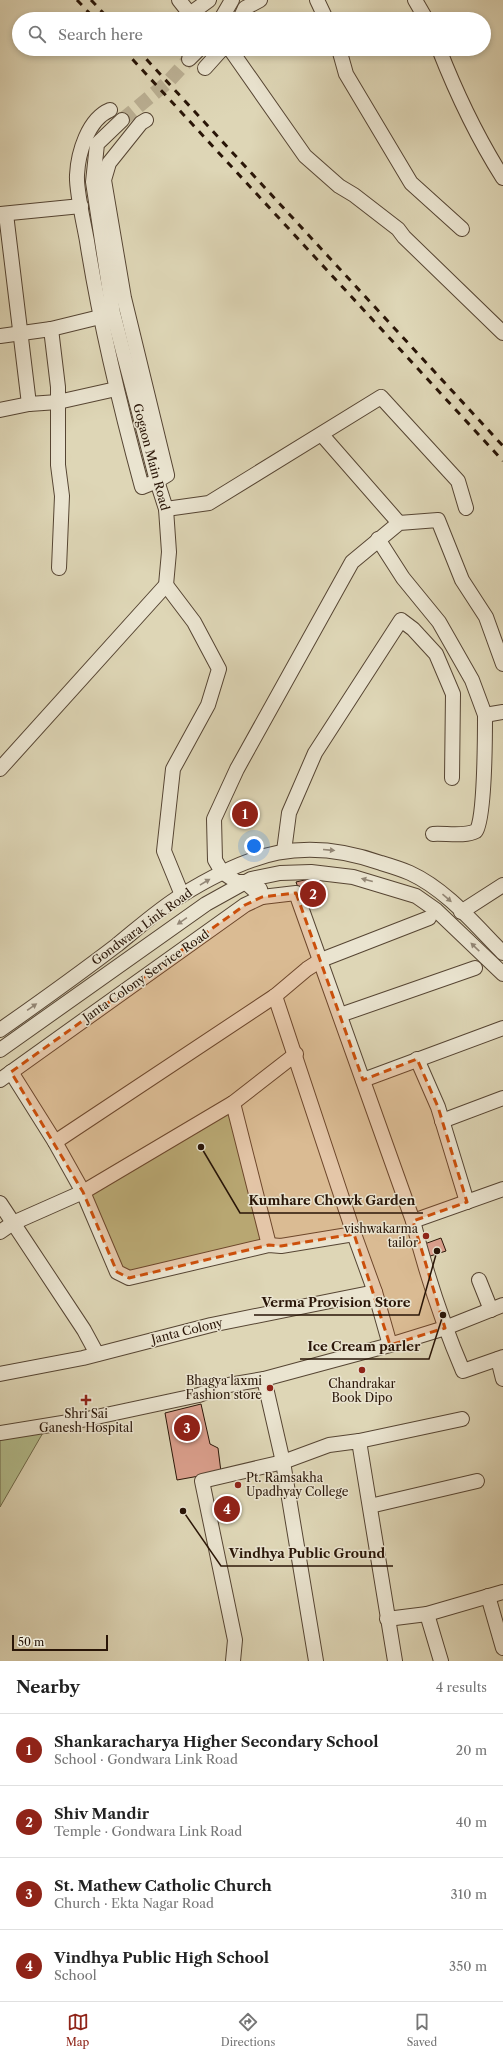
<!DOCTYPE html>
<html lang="en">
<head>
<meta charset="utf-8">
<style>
	body { margin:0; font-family:"Libre Caslon Text",serif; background:#f6f6f6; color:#222 }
	.scale { position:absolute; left:12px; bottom:10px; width:96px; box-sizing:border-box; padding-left:4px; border:2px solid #291507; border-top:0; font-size:11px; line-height:14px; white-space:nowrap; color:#291507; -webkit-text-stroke:3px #eae4d0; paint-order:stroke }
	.you { position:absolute; left:254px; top:846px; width:14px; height:14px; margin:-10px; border:3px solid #fff; border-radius:50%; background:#1a73e8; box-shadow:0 0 0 6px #1a73e833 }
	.badge { display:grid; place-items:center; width:26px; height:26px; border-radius:50%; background:#8f2418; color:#fff; font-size:13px; font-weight:700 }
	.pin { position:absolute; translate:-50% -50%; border:2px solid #fff; box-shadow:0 1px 4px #0006 }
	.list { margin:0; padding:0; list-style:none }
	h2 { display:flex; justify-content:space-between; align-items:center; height:52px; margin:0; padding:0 16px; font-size:17px }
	h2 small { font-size:13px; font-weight:400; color:#767676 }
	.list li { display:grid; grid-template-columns:26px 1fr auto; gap:12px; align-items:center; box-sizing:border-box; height:72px; padding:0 16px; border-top:1px solid #e0e0e0 }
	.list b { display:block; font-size:15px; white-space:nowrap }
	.list p { margin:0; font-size:13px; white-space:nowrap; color:#767676 }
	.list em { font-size:13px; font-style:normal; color:#767676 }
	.icon { flex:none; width:22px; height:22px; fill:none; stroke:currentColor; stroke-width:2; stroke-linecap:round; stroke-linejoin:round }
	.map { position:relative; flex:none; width:503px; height:1661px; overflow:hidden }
	.search { position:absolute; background:#fff; box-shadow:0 2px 6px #0003; left:12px; right:12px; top:12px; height:44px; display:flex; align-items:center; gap:10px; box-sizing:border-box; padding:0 14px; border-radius:22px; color:#767676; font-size:15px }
	.sheet { height:340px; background:#fff }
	nav { display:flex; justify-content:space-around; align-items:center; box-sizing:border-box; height:56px; border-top:1px solid #e0e0e0; background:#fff; font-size:11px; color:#767676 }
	nav a { display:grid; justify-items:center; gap:2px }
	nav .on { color:#8f2418 }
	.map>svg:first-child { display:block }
	.green { fill:#b3bd8d; stroke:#6e694a }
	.building { fill:#dca08e; stroke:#291507 }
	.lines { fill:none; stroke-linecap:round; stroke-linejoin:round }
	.minor-tunnel { stroke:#baaf93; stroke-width:14; stroke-dasharray:14 7; stroke-linecap:butt }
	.minor-casing { stroke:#564533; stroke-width:16 }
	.minor { stroke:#eae4d0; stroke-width:14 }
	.rail { stroke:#291507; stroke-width:3; stroke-dasharray:7 7; stroke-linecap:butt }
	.oneway { fill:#938776 }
	.marked { fill:#cb4f0b; fill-opacity:0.2; stroke:#cb4f0b; stroke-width:3; stroke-dasharray:8 5; stroke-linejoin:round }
	.poi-dot { fill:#8f2418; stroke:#eae4d0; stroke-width:1.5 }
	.labels { text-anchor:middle; stroke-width:3; stroke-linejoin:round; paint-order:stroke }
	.street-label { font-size:12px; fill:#291507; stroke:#eae4d0 }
	.poi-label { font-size:12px; fill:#291507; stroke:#eae4d0; text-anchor:end }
	.leader { fill:none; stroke:#291507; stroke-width:1.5 }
	.callout-dot { fill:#291507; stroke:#eae4d0; stroke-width:1.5 }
	.callout-label { font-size:13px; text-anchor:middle; font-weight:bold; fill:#291507; stroke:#eae4d0; stroke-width:3; stroke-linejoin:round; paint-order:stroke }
</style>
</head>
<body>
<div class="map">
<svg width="503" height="1661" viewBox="0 0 503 1661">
	<rect width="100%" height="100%" fill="#ded6b6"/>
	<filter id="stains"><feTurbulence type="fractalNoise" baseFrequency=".005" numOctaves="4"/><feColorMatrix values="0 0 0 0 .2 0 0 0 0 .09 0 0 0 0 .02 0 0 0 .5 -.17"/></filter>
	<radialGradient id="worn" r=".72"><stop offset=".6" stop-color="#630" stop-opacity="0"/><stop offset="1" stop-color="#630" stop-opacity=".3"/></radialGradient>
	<!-- green -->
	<g class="green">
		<path d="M 233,1103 L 269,1245 L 129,1278 L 117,1272 L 83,1192 Z"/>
		<path d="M 44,1431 L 0,1507 L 0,1438 Z"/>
	</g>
	<!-- building -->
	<g class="building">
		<path d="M 313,878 L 315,888 L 300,893 L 296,882 Z"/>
		<path d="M 320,888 L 323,896 L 305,901 L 303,893 Z"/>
		<path d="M 441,1238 L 446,1251 L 424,1258 L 419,1246 Z"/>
		<path d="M 201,1404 L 210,1444 L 218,1448 L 221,1472 L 177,1480 L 165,1413 Z"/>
	</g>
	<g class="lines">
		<!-- minor-tunnel -->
		<path class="minor-tunnel" d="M 122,120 L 168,82 L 189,59"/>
		<defs>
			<g id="minor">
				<path d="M 179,0 L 190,14"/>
				<path d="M 317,0 L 326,19"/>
				<path d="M 415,0 L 426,19"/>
				<path d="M 183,19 L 209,0"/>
				<path d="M 221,19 L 232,0"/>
				<path d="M 240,19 L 245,8 L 260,0"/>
				<path d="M 230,49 L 305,156 L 339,186 L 354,195 L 398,229 L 404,237 L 503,333"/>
				<path d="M 339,49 L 346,74 L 411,183 L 462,229"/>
				<path d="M 439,49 C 457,95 477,137 503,178"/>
				<path d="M 189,59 L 199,49"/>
				<path d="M 205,68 L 222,49"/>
				<path d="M 110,110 C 88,119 78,153 77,175 C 76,190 84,224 87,241 C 100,324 120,406 142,487 L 157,481 L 167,475 L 124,298 L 104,180 L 109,163 L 141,123 L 146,120"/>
				<path d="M 0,214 L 81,206"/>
				<path d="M 6,214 L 29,404"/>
				<path d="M 51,329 L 58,387 L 58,465 L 62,496 L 59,568"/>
				<path d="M 0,336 L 51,329 L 100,317"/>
				<path d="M 0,410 L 29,404 L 58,402 L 116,389"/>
				<path d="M 322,435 L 399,523"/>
				<path d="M 166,509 L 209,503 L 381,397 L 458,481 L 466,508"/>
				<path d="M 378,539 L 403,578 L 439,622 L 472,680 L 485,715"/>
				<path d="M 166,585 L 194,622 L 219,669 L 208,705 L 173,769 L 164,851 L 182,895"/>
				<path d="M 503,664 L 486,617 L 462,580 L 438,520 L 399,523 L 352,562 L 237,769 L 214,819 L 215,860 L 222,872 L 237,882 L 245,882 L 262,897 L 296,893 L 413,1221 C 426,1273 442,1322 463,1371 L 503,1357"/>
				<path d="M 0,769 L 166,585 L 169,552 L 166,509 L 157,481 L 113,313 L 93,182 L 97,144 L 122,120"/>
				<path d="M 433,834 C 445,833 465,837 476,831 C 485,825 485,731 485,715 L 503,712"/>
				<path d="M 284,851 L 289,813 L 315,753 L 401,620 L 413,629 L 436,654 L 453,694 L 452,778"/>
				<path d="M 461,912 L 503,885"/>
				<path d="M 275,996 L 354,1234 L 375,1292 L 390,1345"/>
				<path d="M 340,1015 L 475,968"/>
				<path d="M 0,1030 C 40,1002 79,974 117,945 C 138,928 159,909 182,895 C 250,853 303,835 381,863 C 391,866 401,869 410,873 C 447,890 475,925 503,953"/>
				<path d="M 0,1050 L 206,904 L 251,879 L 280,873 L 311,872 L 353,877 L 416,896 L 436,910 L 503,974"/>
				<path d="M 417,1059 L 438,1107 L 467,1202"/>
				<path d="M 11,1072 L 55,1142 L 83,1192 L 117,1272 L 129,1278 L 269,1245 L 281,1246 L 354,1234"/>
				<path d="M 0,1080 L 245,905 L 262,897 L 260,889"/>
				<path d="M 363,1080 L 503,1028"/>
				<path d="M 233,1103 L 269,1245"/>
				<path d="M 442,1121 L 503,1098"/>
				<path d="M 55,1142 L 275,996 L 307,969 L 321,960 L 429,918"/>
				<path d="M 0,1203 L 84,1330 L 97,1354"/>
				<path d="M 413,1221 L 503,1189"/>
				<path d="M 0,1232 L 13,1223 L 83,1192 L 233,1103 L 296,1054"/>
				<path d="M 479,1280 L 491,1310"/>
				<path d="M 498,1359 L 503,1379"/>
				<path d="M 0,1374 L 83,1358 L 211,1325 L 375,1292"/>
				<path d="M 264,1379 L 283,1462 L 316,1661"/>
				<path d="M 0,1433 L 87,1419 L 199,1395 L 223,1386 L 264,1379 L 390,1345 L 445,1328 L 503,1305"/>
				<path d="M 359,1441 L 462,1419"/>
				<path d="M 370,1506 L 477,1481"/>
				<path d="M 488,1596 L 503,1648"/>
				<path d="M 427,1614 L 441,1661"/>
				<path d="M 387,1619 L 427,1614 L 503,1592"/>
				<path d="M 233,1661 L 235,1640 L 202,1481 L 283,1462 L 329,1445 L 359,1441 L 395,1661"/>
			</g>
		</defs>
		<!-- minor casing -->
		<use href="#minor" class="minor-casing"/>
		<!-- minor -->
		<use href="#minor" class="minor"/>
		<!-- rail -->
		<g class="rail">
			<path d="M 77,0 L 95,19"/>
			<path d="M 91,0 L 109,19"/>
			<path d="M 123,49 L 503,461"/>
			<path d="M 137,49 L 503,446"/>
		</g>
	</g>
	<!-- one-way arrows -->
	<defs><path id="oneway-solid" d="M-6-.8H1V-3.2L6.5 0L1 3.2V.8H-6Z"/></defs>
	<g class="oneway">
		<use href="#oneway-solid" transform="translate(329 850) rotate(5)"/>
		<use href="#oneway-solid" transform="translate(367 880) rotate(-165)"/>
		<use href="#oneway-solid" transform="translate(205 882) rotate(-31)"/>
		<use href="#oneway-solid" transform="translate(447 898) rotate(41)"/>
		<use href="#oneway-solid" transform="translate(182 921) rotate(145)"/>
		<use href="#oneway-solid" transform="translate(475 947) rotate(-136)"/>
		<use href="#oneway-solid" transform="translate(32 1007) rotate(-35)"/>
	</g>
	<!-- marked area -->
	<path class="marked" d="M 296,893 L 363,1080 L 417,1059 L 438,1107 L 467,1202 L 413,1221 L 445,1328 L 390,1345 L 354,1234 L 281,1246 L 269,1245 L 129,1278 L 117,1272 L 83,1192 L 11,1072 L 245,905 L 262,897 Z"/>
	<!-- markers -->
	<g class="poi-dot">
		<circle cx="426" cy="1236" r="4"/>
		<circle cx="362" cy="1370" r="4"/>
		<circle cx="270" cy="1388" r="4"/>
		<path d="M84 1394h4v4h4v4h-4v4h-4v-4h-4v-4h4z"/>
		<circle cx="238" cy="1485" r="4"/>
	</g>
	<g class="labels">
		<!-- street labels -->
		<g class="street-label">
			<text transform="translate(151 457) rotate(75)" y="4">Gogaon Main Road</text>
			<text transform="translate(142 927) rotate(-36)" y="4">Gondwara Link Road</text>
			<text transform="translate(146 976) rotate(-35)" y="4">Janta Colony Service Road</text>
			<text transform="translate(187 1331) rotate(-14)" y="4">Janta Colony</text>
		</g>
		<!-- poi labels -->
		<g class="poi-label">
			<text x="418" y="1233">vishwakarma<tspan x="418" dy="14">tailor</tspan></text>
			<text x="262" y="1385">Bhagya laxmi<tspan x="262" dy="14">Fashion store</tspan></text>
			<text x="362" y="1388" text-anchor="middle">Chandrakar<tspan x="362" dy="14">Book Dipo</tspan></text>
			<text x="86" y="1418" text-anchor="middle">Shri Sai<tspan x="86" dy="14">Ganesh Hospital</tspan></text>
			<text x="246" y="1482" text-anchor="start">Pt. Ramsakha<tspan x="246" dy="14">Upadhyay College</tspan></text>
		</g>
	</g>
	<!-- callouts -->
	<path class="leader" d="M201 1147L240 1213H423M437 1251L419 1315H254M443 1315L429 1359H300M183 1511L221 1566H393"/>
	<g class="callout-dot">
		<circle cx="201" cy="1147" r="4"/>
		<circle cx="437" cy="1251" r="4"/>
		<circle cx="443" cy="1315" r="4"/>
		<circle cx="183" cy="1511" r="4"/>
	</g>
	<g class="callout-label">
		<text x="332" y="1205">Kumhare Chowk Garden</text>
		<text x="336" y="1307">Verma Provision Store</text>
		<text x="364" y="1351">Ice Cream parler</text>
		<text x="307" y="1558">Vindhya Public Ground</text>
	</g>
	<rect width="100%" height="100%" filter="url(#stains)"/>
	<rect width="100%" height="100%" fill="url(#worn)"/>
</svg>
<div class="scale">50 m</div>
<div class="you"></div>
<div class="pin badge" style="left:245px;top:814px">1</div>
<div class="pin badge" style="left:313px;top:894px">2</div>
<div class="pin badge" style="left:187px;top:1428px">3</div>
<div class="pin badge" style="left:227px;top:1509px">4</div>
<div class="search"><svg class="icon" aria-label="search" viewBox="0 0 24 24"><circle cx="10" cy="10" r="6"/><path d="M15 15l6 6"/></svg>Search here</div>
</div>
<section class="sheet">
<h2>Nearby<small>4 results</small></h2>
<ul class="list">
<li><span class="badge">1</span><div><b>Shankaracharya Higher Secondary School</b><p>School · Gondwara Link Road</p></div><em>20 m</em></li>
<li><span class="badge">2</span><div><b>Shiv Mandir</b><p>Temple · Gondwara Link Road</p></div><em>40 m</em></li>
<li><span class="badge">3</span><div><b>St. Mathew Catholic Church</b><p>Church · Ekta Nagar Road</p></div><em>310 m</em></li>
<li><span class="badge">4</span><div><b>Vindhya Public High School</b><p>School</p></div><em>350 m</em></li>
</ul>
</section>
<nav>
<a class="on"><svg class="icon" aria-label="map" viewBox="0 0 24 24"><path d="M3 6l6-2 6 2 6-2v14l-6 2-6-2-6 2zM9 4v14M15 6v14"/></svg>Map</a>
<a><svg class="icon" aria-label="directions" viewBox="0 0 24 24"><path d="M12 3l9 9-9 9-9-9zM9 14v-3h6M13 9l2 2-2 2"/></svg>Directions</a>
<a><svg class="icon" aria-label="saved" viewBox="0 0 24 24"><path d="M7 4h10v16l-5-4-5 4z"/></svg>Saved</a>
</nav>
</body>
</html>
